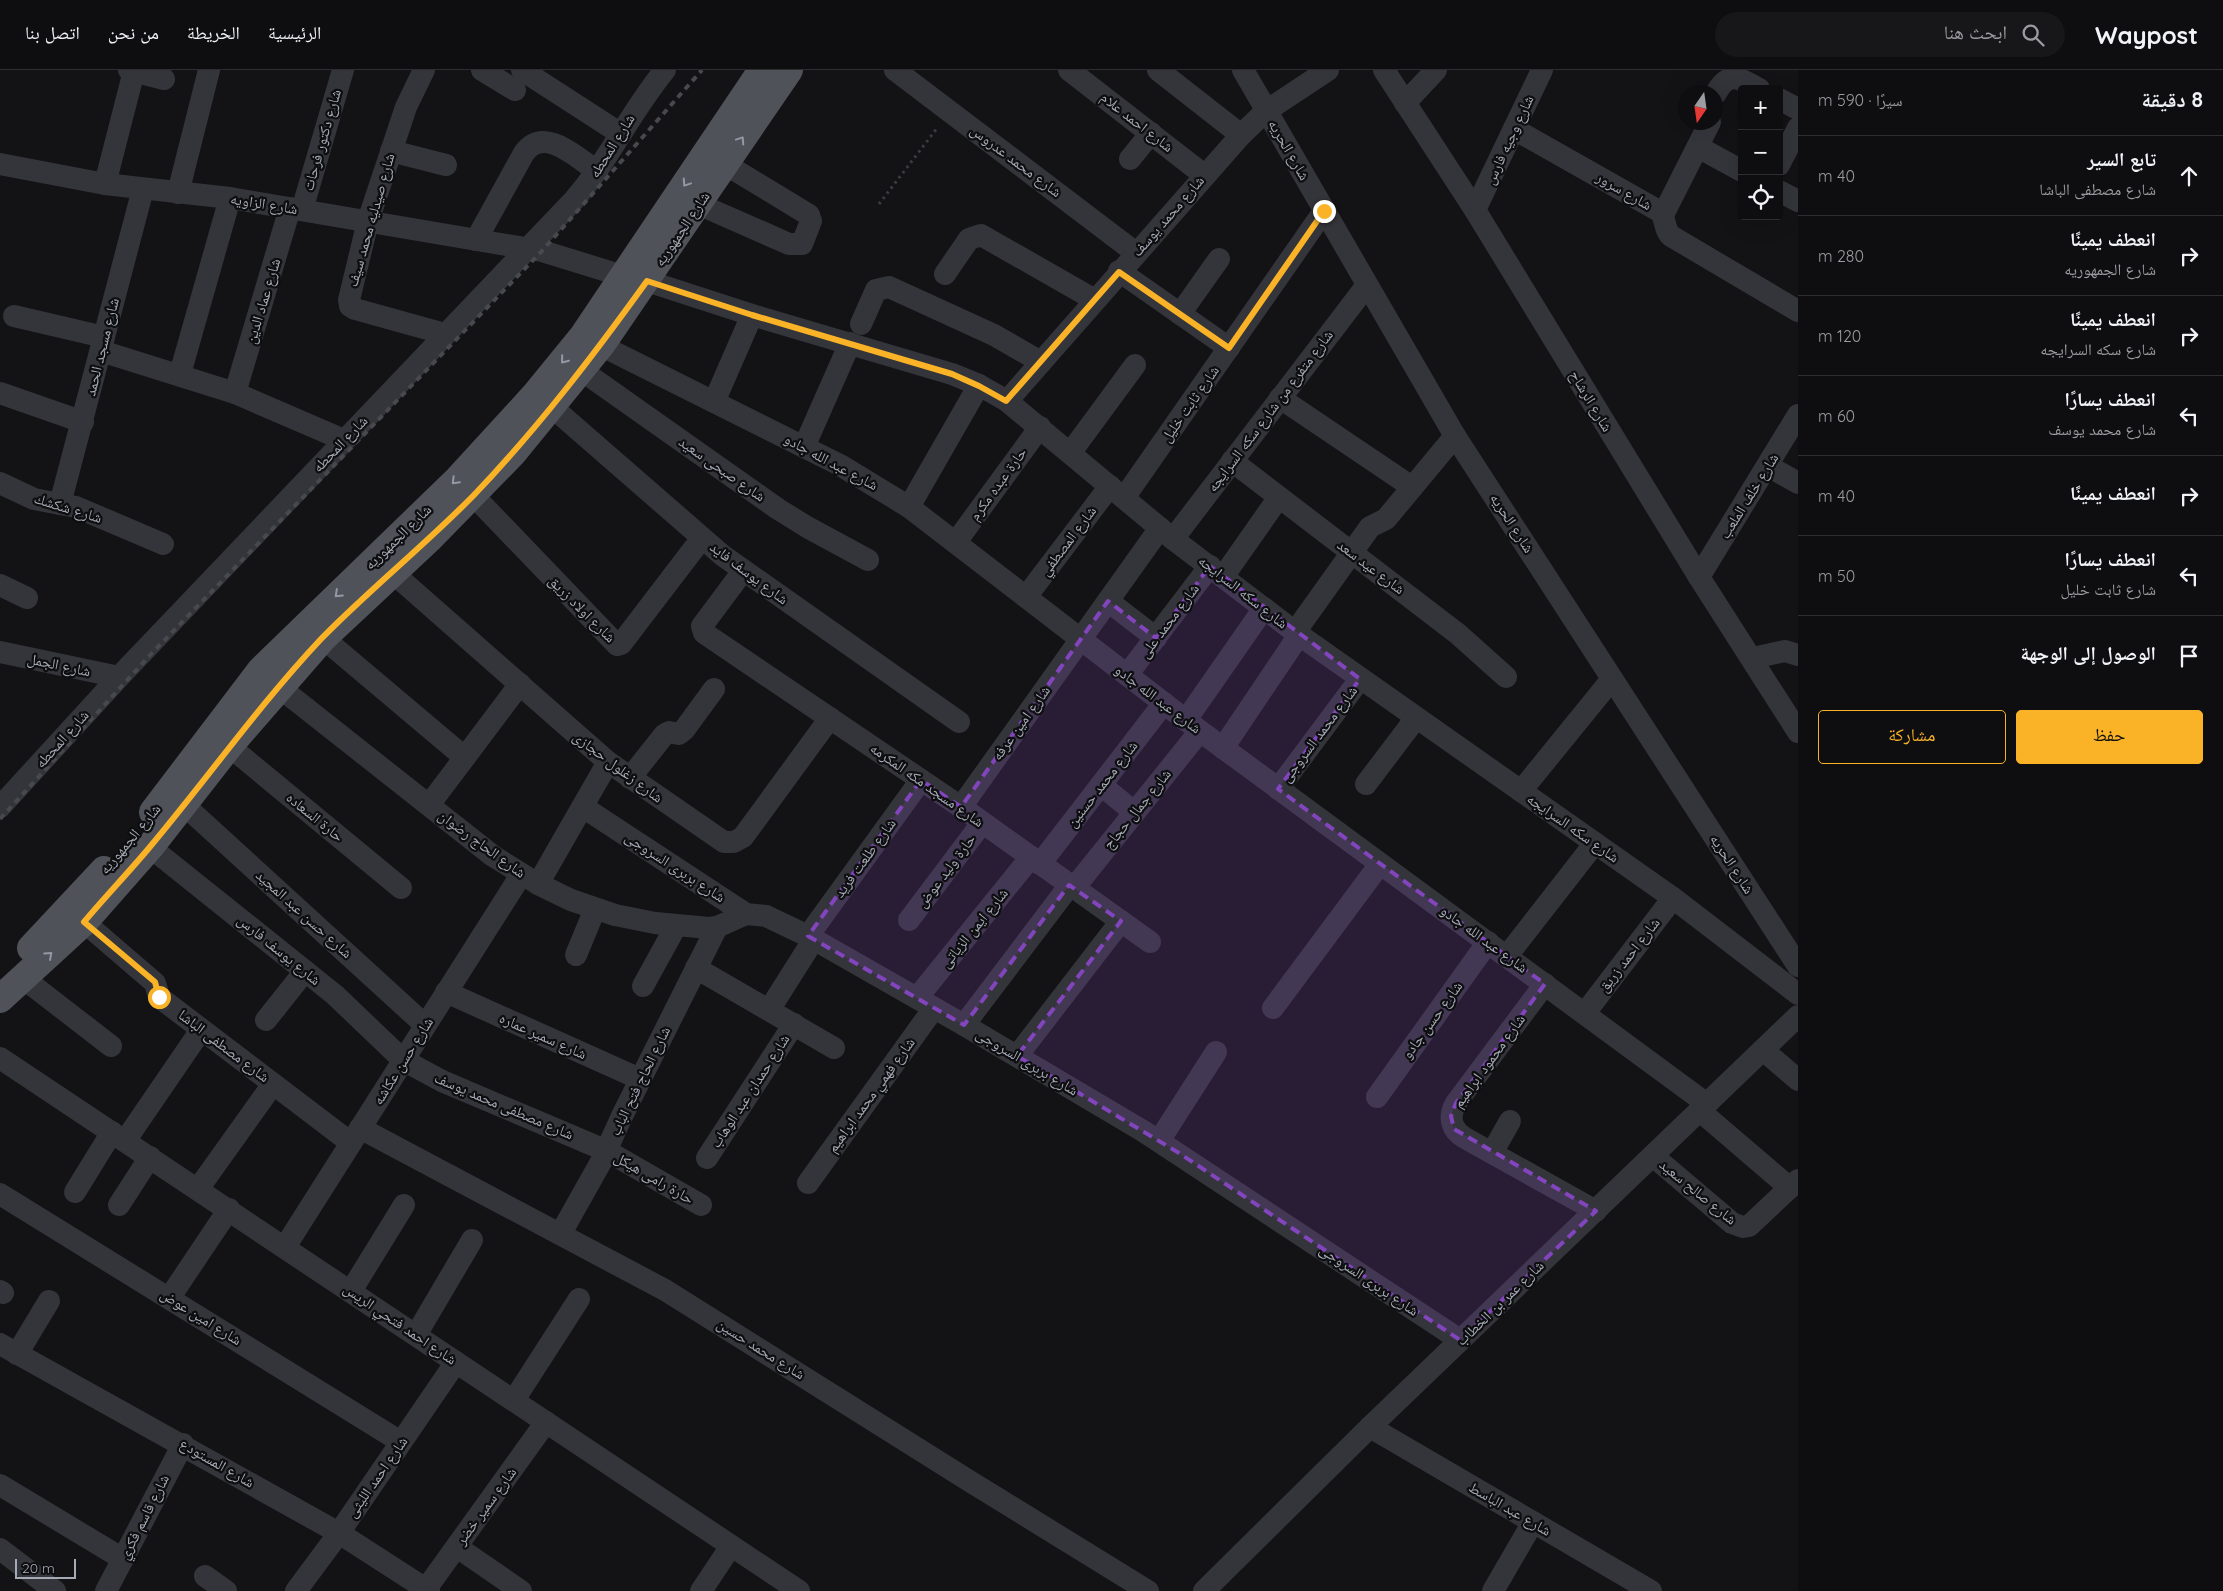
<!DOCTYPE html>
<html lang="ar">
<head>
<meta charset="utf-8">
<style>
	body { margin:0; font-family:Quicksand,"Noto Naskh Arabic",sans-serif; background:#171719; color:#f1f3f6; direction:rtl }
	.controls { position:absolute; right:15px; top:15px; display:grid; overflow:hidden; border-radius:5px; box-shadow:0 5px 20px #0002 }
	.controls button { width:45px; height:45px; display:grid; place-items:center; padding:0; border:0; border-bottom:1px solid #2e2e30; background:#0e0e10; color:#f1f3f6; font:25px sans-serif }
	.compass { position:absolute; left:1678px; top:15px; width:45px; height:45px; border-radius:50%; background:#0e0e10; box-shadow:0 5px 20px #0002; rotate:193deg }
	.scale { position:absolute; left:15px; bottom:12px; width:61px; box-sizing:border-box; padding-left:5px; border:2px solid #a4aab6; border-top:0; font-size:14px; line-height:18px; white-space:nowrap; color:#a4aab6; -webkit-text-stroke:4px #0e0e10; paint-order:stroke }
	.stop { position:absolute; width:15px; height:15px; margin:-11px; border:4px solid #fab327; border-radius:50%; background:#fff }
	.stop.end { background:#fab327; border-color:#fff; box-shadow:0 1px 5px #0008 }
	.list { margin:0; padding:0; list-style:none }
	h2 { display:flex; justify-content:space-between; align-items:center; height:65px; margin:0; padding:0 20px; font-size:21px }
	h2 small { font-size:16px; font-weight:400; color:#9b9c9f }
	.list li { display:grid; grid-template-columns:32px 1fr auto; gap:15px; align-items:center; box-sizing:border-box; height:80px; padding:0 20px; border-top:1px solid #2e2e30 }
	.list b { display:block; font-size:19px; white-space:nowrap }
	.list p { margin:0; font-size:16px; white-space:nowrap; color:#9b9c9f }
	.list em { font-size:16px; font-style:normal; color:#9b9c9f }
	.actions { display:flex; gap:10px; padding:15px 20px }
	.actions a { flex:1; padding:11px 0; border:1px solid #fab327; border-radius:5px; text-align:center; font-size:18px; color:#fab327 }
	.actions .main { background:#fab327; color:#111 }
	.icon { flex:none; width:28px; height:28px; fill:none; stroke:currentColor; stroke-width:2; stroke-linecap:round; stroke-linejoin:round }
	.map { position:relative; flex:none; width:1798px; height:1521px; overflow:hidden; direction:ltr }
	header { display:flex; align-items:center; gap:30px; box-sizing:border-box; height:70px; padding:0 25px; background:#0e0e10; border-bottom:1px solid #2e2e30 }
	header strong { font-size:24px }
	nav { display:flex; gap:28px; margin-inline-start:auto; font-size:18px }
	.search { width:350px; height:45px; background:#171719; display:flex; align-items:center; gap:12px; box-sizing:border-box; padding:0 18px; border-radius:28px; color:#9b9c9f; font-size:19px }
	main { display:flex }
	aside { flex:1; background:#0e0e10 }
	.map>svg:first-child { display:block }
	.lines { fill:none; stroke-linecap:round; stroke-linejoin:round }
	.path { stroke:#3a3c41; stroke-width:3; stroke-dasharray:2.5 4; stroke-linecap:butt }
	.minor { stroke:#34353a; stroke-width:22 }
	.major { stroke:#50525a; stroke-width:28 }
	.rail { stroke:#47494f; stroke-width:4; stroke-dasharray:6 5; stroke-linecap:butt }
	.oneway { stroke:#9398a4 }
	.route { stroke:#fab327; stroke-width:6 }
	.marked { fill:#8345bd; fill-opacity:0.2; stroke:#8345bd; stroke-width:4; stroke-dasharray:10 6; stroke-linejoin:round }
	.labels { text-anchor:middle; stroke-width:4.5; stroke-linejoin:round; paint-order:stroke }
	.street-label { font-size:15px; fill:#a4aab6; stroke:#0e0e10 }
</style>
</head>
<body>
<header>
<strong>Waypost</strong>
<div class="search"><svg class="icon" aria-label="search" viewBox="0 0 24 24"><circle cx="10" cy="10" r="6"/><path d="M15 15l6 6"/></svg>ابحث هنا</div>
<nav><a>الرئيسية</a><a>الخريطة</a><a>من نحن</a><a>اتصل بنا</a></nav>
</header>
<main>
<aside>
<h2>8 دقيقة<small>سيرًا · 590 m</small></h2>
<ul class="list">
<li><svg class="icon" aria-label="ahead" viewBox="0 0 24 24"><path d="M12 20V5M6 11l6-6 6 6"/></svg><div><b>تابع السير</b><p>شارع مصطفى الباشا</p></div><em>40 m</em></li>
<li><svg class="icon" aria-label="right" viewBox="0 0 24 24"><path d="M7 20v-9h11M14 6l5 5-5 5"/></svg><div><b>انعطف يمينًا</b><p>شارع الجمهوريه</p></div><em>280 m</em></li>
<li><svg class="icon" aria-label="right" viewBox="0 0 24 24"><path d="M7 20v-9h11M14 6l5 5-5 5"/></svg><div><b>انعطف يمينًا</b><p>شارع سكه السرايجه</p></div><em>120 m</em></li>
<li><svg class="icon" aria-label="left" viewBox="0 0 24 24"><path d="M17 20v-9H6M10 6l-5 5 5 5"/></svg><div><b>انعطف يسارًا</b><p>شارع محمد يوسف</p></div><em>60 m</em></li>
<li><svg class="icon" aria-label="right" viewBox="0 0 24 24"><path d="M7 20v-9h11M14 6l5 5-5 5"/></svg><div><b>انعطف يمينًا</b></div><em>40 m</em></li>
<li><svg class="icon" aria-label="left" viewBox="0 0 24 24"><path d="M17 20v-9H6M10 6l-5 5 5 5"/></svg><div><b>انعطف يسارًا</b><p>شارع ثابت خليل</p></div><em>50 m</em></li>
<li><svg class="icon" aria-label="arrive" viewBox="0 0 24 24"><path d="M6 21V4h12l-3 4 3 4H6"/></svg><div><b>الوصول إلى الوجهة</b></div></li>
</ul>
<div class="actions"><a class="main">حفظ</a><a>مشاركة</a></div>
</aside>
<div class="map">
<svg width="1798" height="1521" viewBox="0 0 1798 1521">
	<rect width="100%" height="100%" fill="#131315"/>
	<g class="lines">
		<!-- path -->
		<path class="path" d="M 879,134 L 938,57"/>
		<!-- minor -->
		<g class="minor">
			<path d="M 129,0 L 164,9"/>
			<path d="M 424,0 L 406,37 L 368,151 L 349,230 L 350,236 L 355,239 L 445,264"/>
			<path d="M 482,0 L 515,20"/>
			<path d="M 522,0 L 621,64"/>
			<path d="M 895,0 L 1136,183"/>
			<path d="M 1069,0 L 1204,105"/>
			<path d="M 1158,0 L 1241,65"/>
			<path d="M 1243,0 L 1455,366 L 1798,896"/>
			<path d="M 1384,0 L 1475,140 L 1699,507 L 1798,662"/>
			<path d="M 1716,23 C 1729,0 1739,8 1759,19"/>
			<path d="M 1779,29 L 1798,39"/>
			<path d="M 1405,33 L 1436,0"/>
			<path d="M 1514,59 L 1659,141 C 1667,148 1663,159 1671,166 L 1798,241"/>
			<path d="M 1698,77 L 1742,101"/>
			<path d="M 391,81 L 446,95"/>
			<path d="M 1130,89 L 1151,63"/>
			<path d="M 0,94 L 105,114 L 230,128 L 542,181 L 623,206"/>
			<path d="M 1779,95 L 1798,58"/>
			<path d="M 105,114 L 134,1"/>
			<path d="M 1779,121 L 1798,131"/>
			<path d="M 178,123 L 209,0"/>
			<path d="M 698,134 L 789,174 L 802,174 L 811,151 L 809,145 L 725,94"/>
			<path d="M 302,140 L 343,0"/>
			<path d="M 1475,140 L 1542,0"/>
			<path d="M 1663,145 L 1710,52"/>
			<path d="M 476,170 L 524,83 C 544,55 577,88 597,101"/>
			<path d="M 1119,201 L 1229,278"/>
			<path d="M 945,204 L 969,169 L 981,165 L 1095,230"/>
			<path d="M 647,211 L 752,245 L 952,304 L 979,315 L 1007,331 L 1173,469 L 1295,562 L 1673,828 L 1798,924"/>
			<path d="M 1180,244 L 1219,189"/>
			<path d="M 14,246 L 104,267"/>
			<path d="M 861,254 L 876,220 L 889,217 L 994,265 L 1041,292"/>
			<path d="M 586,268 L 840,395 L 909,437 L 1200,661 L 1707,1034"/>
			<path d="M 101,281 L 235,323 L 344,370"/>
			<path d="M 581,300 L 778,439 L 807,457 L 868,490"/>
			<path d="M 180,304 L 230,128"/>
			<path d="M 0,323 L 83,352"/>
			<path d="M 235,323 L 290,138"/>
			<path d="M 1280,328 L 1412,417"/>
			<path d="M 1007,331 L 1241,65 L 1266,41 L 1328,0"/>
			<path d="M 714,332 L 752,245"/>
			<path d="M 552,337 L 722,485 L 959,652"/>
			<path d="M 804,377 L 850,273"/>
			<path d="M 1071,382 L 1135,295"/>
			<path d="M 1232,391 L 1458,564 L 1506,607"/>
			<path d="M 1768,396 L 1798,413"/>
			<path d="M 0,413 L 34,429 L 76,437 L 163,474"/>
			<path d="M 473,425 L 617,575 L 621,574 L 702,468"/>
			<path d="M 1124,428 L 1324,141"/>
			<path d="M 60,434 L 143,119"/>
			<path d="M 909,437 L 979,315"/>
			<path d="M 1173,469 L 1367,215"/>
			<path d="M 956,472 L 1040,357"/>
			<path d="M 743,501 L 702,556 L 704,563 L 961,737 L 1150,872"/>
			<path d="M 393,503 L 608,692 L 724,772 L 734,772 L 743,767 L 830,648"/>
			<path d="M 1223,507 L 1279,427"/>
			<path d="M 1699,507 L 1798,345"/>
			<path d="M 0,515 L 27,528"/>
			<path d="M 1026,527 L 1110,416"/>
			<path d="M 1108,531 L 1156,568"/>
			<path d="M 1295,562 L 1370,457 L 1386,449 L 1455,366"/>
			<path d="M 323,568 L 464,687"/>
			<path d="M 0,582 L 119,607"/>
			<path d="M 1753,588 L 1785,581 L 1798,585"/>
			<path d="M 1127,605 L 1210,496"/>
			<path d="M 279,617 L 493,786 L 538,814 L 571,830 L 615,845 L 655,853 L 709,858 L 717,857 L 746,844"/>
			<path d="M 1186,650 L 1264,538"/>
			<path d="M 229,676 L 401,818"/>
			<path d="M 1223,678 L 1299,565"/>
			<path d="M 630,708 L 664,665 L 669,662 L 679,664 L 684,660 L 714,619"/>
			<path d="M 1366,714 L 1416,648"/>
			<path d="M 1101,715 L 1134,742"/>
			<path d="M 1278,719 L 1360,609"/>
			<path d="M 1521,721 L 1612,609"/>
			<path d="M 183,734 L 425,955"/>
			<path d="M 429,735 L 520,614"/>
			<path d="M 0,737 L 119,607 L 574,130 C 609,90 631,41 665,0"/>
			<path d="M 583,737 L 746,844 L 766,846 L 808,866 L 964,955 L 1143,1061 L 1460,1270"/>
			<path d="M 961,737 L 1160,458"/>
			<path d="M 150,777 L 335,925 L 403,990 L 442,1011 L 607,1081 L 701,1135"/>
			<path d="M 1040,794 L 1164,633"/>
			<path d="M 538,814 L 608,692"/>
			<path d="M 1074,818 L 1200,661"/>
			<path d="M 909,850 L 982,753"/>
			<path d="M 84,852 L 155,913 L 159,927 L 351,1073"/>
			<path d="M 808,866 L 921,710"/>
			<path d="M 576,885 L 595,839"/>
			<path d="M 1507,886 L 1595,773"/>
			<path d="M 696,898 L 834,978"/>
			<path d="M 23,908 L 111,976"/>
			<path d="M 1545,914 L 1456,1033 C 1448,1047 1451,1060 1465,1068 L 1596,1141"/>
			<path d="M 643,916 L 676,856"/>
			<path d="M 446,922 L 640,1009"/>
			<path d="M 917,928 L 1031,787"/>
			<path d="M 1273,938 L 1380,794"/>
			<path d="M 769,940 L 814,869"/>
			<path d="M 1585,943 L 1673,828"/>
			<path d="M 266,950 L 305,901"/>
			<path d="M 964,955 L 1070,815"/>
			<path d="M 1763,980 L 1798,1010"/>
			<path d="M 1017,986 L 1121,851"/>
			<path d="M 0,988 L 799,1521"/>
			<path d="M 1377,1027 L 1488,872"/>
			<path d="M 1700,1041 L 1790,1118"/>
			<path d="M 360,1058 L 665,1220 L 971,1412 L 1148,1521"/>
			<path d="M 125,1071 L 201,960"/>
			<path d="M 1159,1071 L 1216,982"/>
			<path d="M 1492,1083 L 1510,1051"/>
			<path d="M 1653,1086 L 1732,1153 L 1743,1157 L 1749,1156 L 1798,1110"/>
			<path d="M 707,1088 L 794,954"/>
			<path d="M 808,1113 L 934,938"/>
			<path d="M 198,1119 L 273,1014"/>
			<path d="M 75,1122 L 112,1062"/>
			<path d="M 0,1124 L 401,1372"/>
			<path d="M 119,1135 L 150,1087"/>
			<path d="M 561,1163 L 602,1090 L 622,1046 L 717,857"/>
			<path d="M 285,1177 L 521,805"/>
			<path d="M 0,1221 L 3,1223"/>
			<path d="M 351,1221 L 404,1135"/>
			<path d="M 170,1227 L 229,1139"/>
			<path d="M 416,1265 L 472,1170"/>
			<path d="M 0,1274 L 339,1463 L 429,1521"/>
			<path d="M 17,1284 L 49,1231"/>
			<path d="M 514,1330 L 579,1229"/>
			<path d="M 1370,1357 L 1651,1521"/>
			<path d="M 0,1415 L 123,1489"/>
			<path d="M 457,1477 L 521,1521"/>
			<path d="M 0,1479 L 55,1521"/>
			<path d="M 205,1506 L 226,1521"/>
			<path d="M 426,1519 L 546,1352"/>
			<path d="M 106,1521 L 183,1374"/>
			<path d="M 296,1521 L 339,1463 L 456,1292"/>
			<path d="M 701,1521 L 731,1476"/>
			<path d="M 1204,1521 L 1370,1357 L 1798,946"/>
			<path d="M 1493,1521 L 1533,1452"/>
		</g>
		<!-- major -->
		<g class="major">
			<path d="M 153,742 L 261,600 L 458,409 L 534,326 L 583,266 L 762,0"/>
			<path d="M 31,878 L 104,800"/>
			<path d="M 0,929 L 84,852 L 150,777 L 229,676 L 323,568 L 430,468 L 513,383 L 601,275 L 789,0"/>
		</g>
		<!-- rail -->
		<path class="rail" d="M 0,749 L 152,583 L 542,181 L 702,0"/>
	</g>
	<!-- one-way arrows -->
	<defs><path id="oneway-chevron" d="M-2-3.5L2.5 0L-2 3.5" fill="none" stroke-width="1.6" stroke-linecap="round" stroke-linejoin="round" transform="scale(1.25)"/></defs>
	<g class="oneway">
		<use href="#oneway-chevron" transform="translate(741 70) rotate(-56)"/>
		<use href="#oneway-chevron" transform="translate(686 113) rotate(124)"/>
		<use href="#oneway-chevron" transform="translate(564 290) rotate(129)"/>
		<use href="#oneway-chevron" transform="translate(455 411) rotate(135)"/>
		<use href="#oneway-chevron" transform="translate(338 524) rotate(137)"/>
		<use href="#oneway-chevron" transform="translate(49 885) rotate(-42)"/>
	</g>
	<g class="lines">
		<!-- route -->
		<path class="route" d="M 159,927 L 155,912 L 84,852 C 105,827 128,803 149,778 C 207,709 259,635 321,569 C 370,519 425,475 474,425 C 538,358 593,286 647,211 L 752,245 L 952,304 L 979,316 L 1006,331 L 1119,202 L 1229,278 L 1324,141"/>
	</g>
	<!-- marked area -->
	<path class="marked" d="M 1210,496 L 1360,609 L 1278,719 L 1545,914 L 1456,1033 L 1451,1046 L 1454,1059 L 1596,1141 L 1460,1270 L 1179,1083 L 1017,986 L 1121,851 L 1069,815 L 964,955 L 808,866 L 921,710 L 961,737 L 1108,531 L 1156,568 Z"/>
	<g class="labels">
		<!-- street labels -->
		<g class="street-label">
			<text transform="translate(1137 52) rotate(38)" y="5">شارع احمد علام</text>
			<text transform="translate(322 70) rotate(-74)" y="5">شارع دكتور فرحات</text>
			<text transform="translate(1509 70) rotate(-65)" y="5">شارع وجيه فارس</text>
			<text transform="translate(612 76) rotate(-58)" y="5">شارع المحطه</text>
			<text transform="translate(1289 80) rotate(60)" y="5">شارع الحريه</text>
			<text transform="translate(1016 91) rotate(37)" y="5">شارع محمد عدروس</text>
			<text transform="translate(1624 121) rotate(30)" y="5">شارع سرور</text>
			<text transform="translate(264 134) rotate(9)" y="5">شارع الزاويه</text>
			<text transform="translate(1168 146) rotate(-49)" y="5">شارع محمد يوسف</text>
			<text transform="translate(371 150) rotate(-74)" y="5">شارع صيدليه محمد سيف</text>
			<text transform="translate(682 159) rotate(-56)" y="5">شارع الجمهوريه</text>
			<text transform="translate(263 231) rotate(-73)" y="5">شارع عماد الدين</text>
			<text transform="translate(102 277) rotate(-76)" y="5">شارع مسجد الحمد</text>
			<text transform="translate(1591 331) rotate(59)" y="5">شارع الرشاح</text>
			<text transform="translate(1190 334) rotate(-55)" y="5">شارع ثابت خليل</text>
			<text transform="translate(1270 341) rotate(-53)" y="5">شارع متفرع من شارع سكه السرايجه</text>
			<text transform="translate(340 374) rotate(-46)" y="5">شارع المحطه</text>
			<text transform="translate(831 392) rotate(28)" y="5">شارع عبد الله جادو</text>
			<text transform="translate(722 399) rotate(35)" y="5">شارع صبحى سعيد</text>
			<text transform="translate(998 414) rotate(-54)" y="5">حارة عبده مكرم</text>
			<text transform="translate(1749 426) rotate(-58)" y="5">شارع خلف الملعب</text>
			<text transform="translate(68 438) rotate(17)" y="5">شارع شكشك</text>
			<text transform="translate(1512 453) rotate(57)" y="5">شارع الحريه</text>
			<text transform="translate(398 467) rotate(-44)" y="5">شارع الجمهوريه</text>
			<text transform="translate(1068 471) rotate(-53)" y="5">شارع المصطفي</text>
			<text transform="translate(1371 497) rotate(37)" y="5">شارع عيد سعد</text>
			<text transform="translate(749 503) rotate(37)" y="5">شارع يوسف فايد</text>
			<text transform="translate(1243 522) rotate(38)" y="5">شارع سكه السرايجه</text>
			<text transform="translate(582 539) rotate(45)" y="5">شارع اولاد زريق</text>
			<text transform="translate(1169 551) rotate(-53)" y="5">شارع محمد على</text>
			<text transform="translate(59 595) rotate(12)" y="5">شارع الجمل</text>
			<text transform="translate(1158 629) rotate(37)" y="5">شارع عبد الله جادو</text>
			<text transform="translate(1021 653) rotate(-54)" y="5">شارع امين عرفه</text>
			<text transform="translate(1319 664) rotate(-53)" y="5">شارع محمد السروجى</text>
			<text transform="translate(62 669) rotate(-48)" y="5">شارع المحطه</text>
			<text transform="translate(618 697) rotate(37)" y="5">شارع زغلول حجازى</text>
			<text transform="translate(1102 714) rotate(-52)" y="5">شارع محمد حسنين</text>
			<text transform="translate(927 715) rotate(35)" y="5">شارع مسجد مكه المكرمه</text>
			<text transform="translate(1137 739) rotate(-51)" y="5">شارع جمال حجاج</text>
			<text transform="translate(315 747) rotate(39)" y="5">حارة السعاده</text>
			<text transform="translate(1573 758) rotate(35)" y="5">شارع سكه السرايجه</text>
			<text transform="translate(130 769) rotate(-50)" y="5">شارع الجمهوريه</text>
			<text transform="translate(482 774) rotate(36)" y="5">شارع الحاج رضوان</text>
			<text transform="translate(865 788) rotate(-54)" y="5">شارع طلعت فريد</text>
			<text transform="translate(1732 794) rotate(57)" y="5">شارع الحريه</text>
			<text transform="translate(675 797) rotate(33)" y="5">شارع بربرى السروجى</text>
			<text transform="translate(946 801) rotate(-53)" y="5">حارة وليد عوض</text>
			<text transform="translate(304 844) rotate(42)" y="5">شارع حسن عبد المجيد</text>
			<text transform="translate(974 858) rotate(-51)" y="5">شارع ايمن الزياتى</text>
			<text transform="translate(1484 869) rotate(36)" y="5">شارع عبد الله جادو</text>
			<text transform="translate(279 880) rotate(39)" y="5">شارع يوسف فارس</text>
			<text transform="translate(1629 885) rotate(-52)" y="5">شارع احمد زريق</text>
			<text transform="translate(1432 950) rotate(-54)" y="5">شارع حسن جادو</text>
			<text transform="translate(543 966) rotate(24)" y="5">شارع سمير عماره</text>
			<text transform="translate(224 976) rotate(37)" y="5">شارع مصطفى الباشا</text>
			<text transform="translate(403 991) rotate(-58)" y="5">شارع حسن عكاشه</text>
			<text transform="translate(1489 991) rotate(-54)" y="5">شارع محمود ابراهيم</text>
			<text transform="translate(1027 992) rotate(31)" y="5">شارع بربرى السروجى</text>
			<text transform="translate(640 1011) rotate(-64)" y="5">شارع الحاج فتح الباب</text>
			<text transform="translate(750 1021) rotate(-57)" y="5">شارع حمدان عبد الوهاب</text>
			<text transform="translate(871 1025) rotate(-54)" y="5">شارع فهمي محمد ابراهيم</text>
			<text transform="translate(504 1036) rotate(23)" y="5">شارع مصطفى محمد يوسف</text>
			<text transform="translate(654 1108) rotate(30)" y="5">حارة رامى هيكل</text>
			<text transform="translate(1698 1122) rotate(39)" y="5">شارع صالح سعيد</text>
			<text transform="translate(1369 1210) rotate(34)" y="5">شارع بربرى السروجى</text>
			<text transform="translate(1500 1233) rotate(-44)" y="5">شارع عمر بن الخطاب</text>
			<text transform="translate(201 1247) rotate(32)" y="5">شارع امين عوض</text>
			<text transform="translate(400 1254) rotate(34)" y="5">شارع احمد فتحي الريس</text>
			<text transform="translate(761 1279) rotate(32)" y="5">شارع محمد حسين</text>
			<text transform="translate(217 1393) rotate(30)" y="5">شارع المستودع</text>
			<text transform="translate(377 1407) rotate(-55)" y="5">شارع احمد الليثى</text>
			<text transform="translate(486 1436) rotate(-54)" y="5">شارع سمير خضر</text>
			<text transform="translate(1510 1439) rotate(30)" y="5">شارع عبد الباسط</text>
			<text transform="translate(144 1447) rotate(-63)" y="5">شارع قاسم فكري</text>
		</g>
	</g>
</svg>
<div class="controls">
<button>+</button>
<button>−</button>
<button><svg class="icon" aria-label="locate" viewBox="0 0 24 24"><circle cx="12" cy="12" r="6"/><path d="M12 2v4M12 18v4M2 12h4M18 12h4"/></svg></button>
</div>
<svg class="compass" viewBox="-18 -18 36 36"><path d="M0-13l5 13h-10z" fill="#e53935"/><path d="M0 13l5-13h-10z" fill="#9b9c9f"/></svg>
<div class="scale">20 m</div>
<div class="stop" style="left:159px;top:927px"></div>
<div class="stop end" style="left:1324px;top:141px"></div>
</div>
</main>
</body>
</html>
